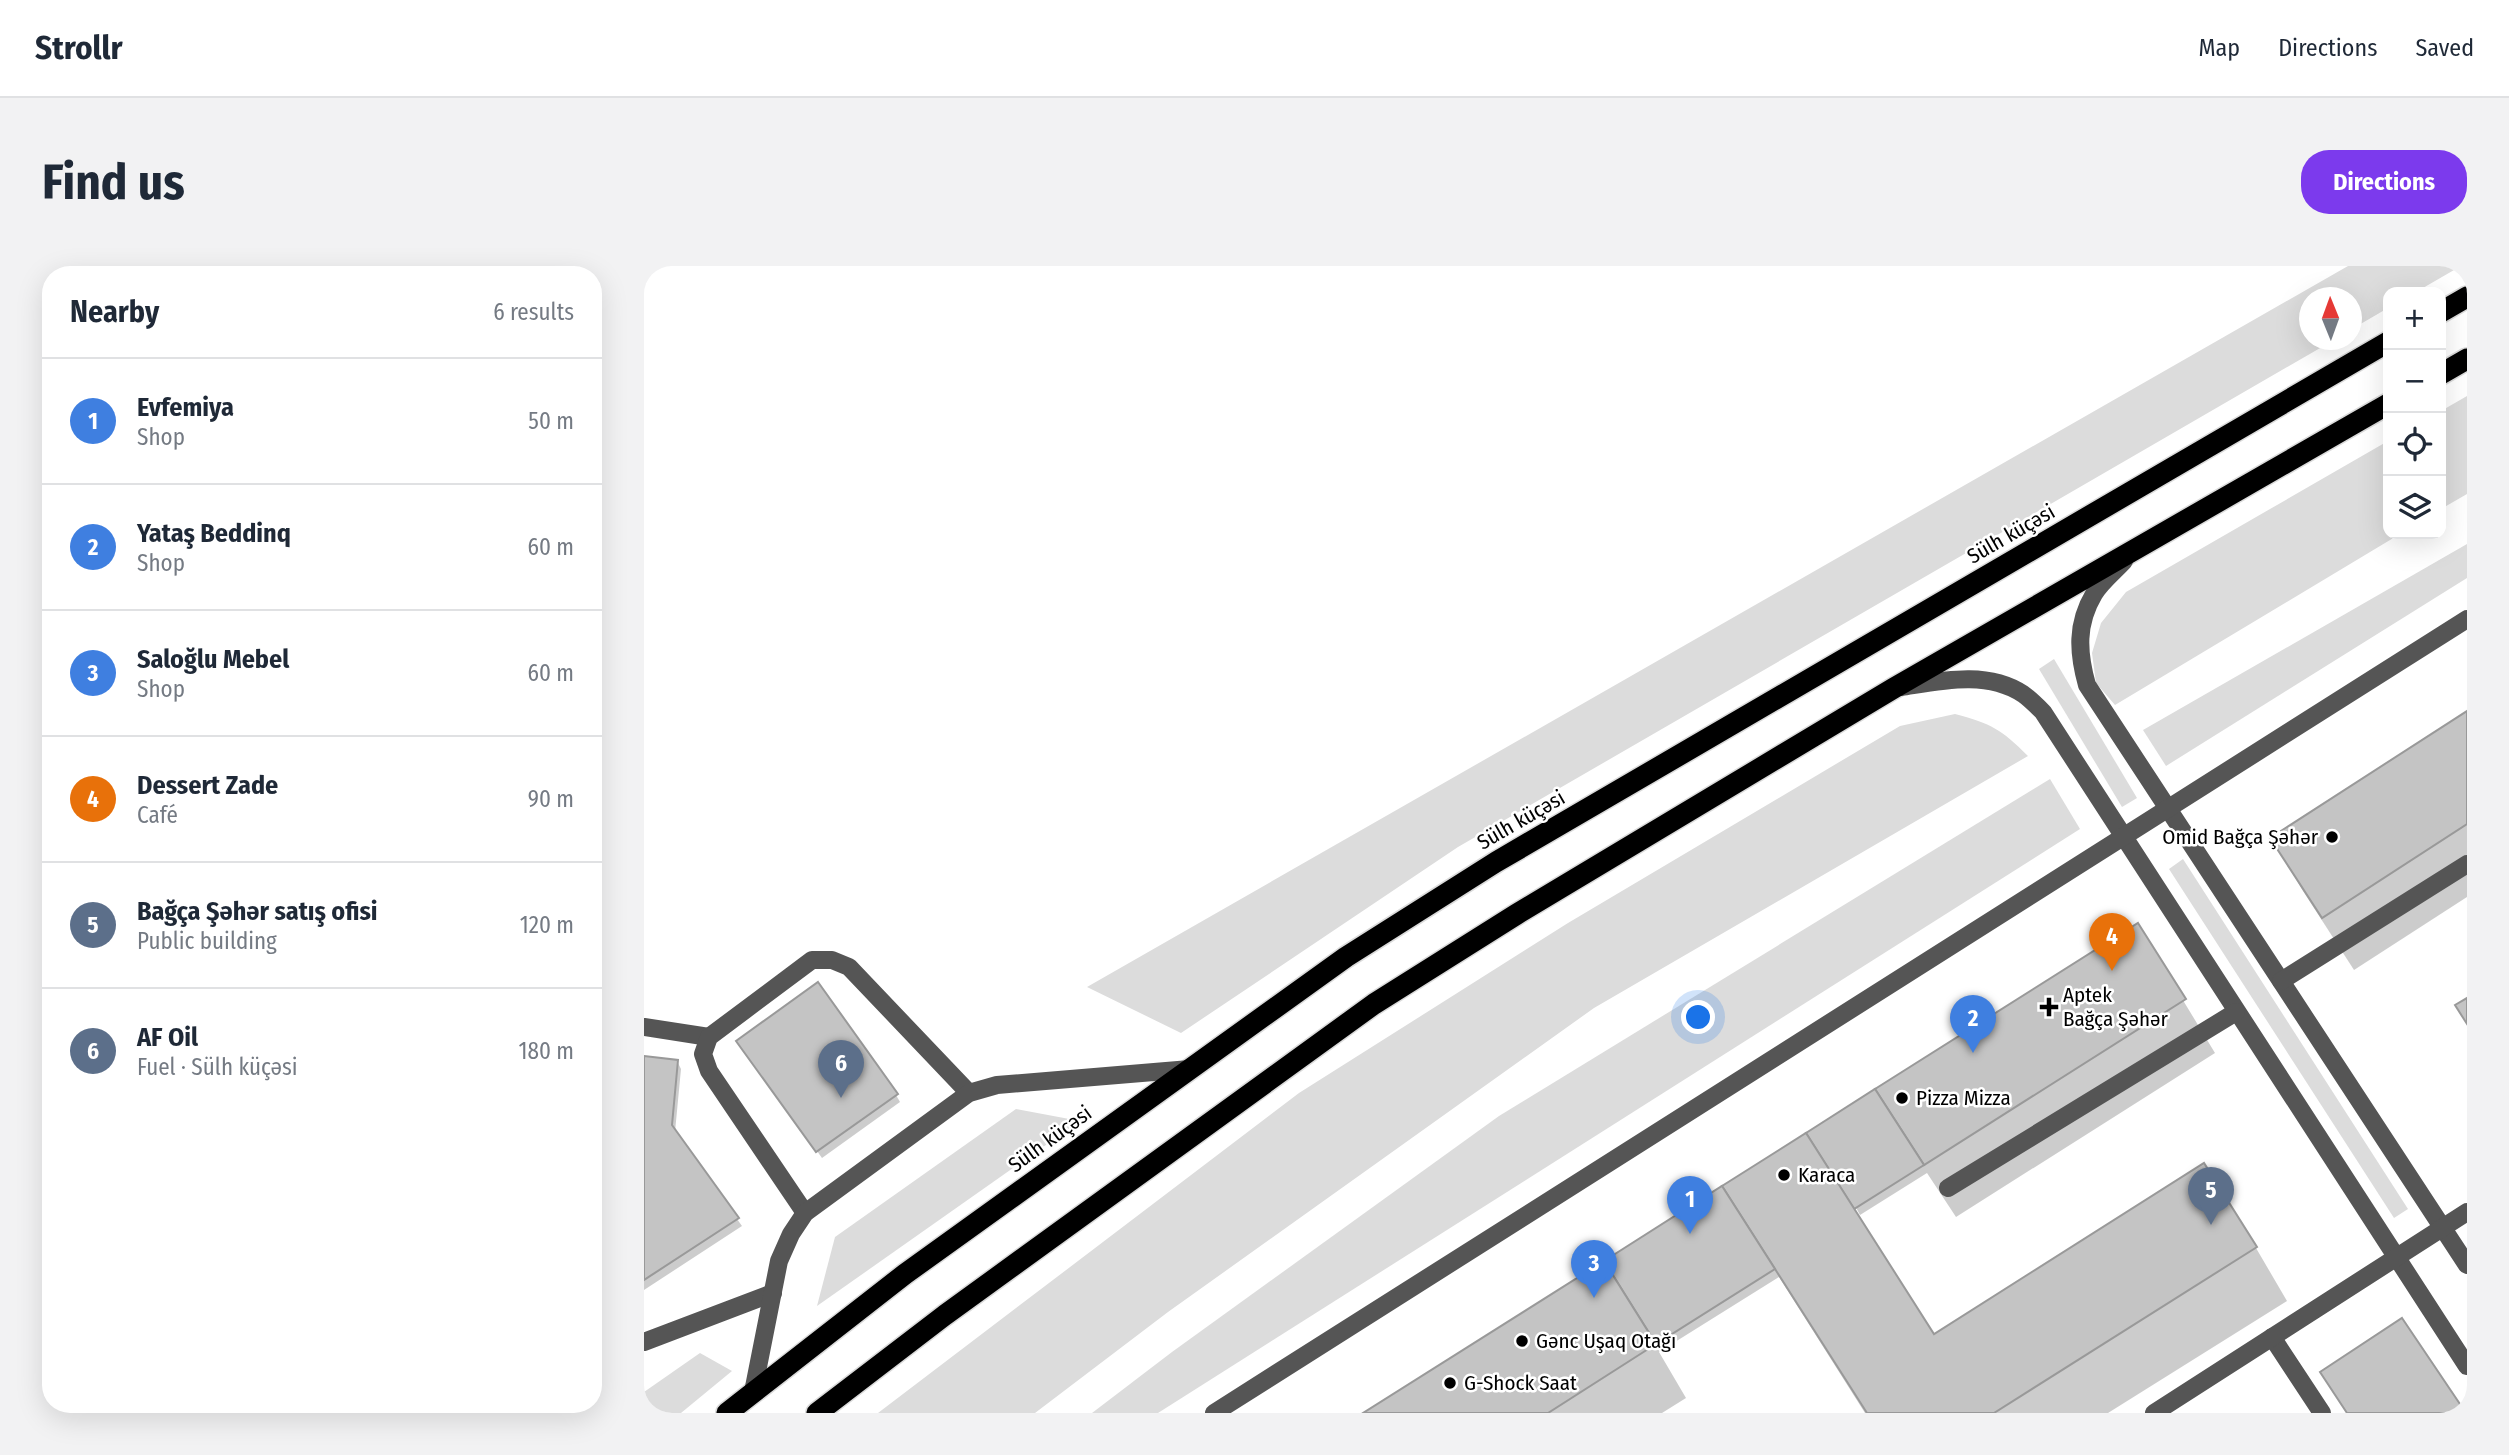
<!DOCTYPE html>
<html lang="en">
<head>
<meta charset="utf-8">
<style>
	body { margin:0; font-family:"Fira Sans Condensed",sans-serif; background:#f2f2f3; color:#1f2937 }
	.controls { position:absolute; right:21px; top:21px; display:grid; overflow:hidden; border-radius:14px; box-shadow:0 7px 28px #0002 }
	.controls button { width:63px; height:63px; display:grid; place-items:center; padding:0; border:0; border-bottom:2px solid #e0e1e3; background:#fff; color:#1f2937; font:35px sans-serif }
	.compass { position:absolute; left:1655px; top:21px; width:63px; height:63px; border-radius:50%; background:#fff; box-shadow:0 7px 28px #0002; rotate:359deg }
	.you { position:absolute; left:1055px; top:752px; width:24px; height:24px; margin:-18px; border:5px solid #fff; border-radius:50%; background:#1a73e8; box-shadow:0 0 0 10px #1a73e833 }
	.badge { display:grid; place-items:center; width:46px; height:46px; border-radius:50%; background:#7c3aed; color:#fff; font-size:23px; font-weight:700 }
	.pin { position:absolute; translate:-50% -58px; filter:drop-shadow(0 2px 4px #0008) }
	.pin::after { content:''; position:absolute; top:37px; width:24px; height:21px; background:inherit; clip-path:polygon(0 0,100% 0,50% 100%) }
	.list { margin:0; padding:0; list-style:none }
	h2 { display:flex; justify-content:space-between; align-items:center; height:91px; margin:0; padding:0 28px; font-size:30px }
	h2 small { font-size:23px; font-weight:400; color:#747a83 }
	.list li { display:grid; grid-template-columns:46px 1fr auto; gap:21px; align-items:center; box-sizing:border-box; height:126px; padding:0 28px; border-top:2px solid #e0e1e3 }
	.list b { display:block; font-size:26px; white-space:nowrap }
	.list p { margin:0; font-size:23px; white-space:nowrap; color:#747a83 }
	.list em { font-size:23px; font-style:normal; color:#747a83 }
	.icon { flex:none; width:38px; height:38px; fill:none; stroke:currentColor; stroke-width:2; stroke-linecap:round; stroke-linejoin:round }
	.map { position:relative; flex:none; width:1823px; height:1147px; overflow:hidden; border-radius:28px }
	header { display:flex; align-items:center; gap:42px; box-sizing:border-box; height:98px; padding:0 35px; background:#fff; border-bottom:2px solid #e0e1e3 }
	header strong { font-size:33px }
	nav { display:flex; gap:38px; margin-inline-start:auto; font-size:24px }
	.intro { display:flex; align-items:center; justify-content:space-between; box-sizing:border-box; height:168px; padding:0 42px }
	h1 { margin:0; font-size:49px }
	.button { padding:18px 32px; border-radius:28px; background:#7c3aed; color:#fff; font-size:24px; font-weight:700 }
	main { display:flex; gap:42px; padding:0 42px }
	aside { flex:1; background:#fff; border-radius:28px; box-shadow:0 7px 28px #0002 }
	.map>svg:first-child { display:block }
	.green { fill:#dcdcdc }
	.shadow { fill:#0003 }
	.building { fill:#c4c4c4; stroke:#999; stroke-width:2 }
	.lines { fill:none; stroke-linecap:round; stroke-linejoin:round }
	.highway-casing { stroke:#dbdbdb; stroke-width:24 }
	.minor { stroke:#555; stroke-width:18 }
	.highway { stroke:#000; stroke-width:21 }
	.poi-dot { fill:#000; stroke:#fff; stroke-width:2.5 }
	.labels { text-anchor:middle; stroke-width:5; stroke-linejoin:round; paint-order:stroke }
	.street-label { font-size:21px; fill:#000; stroke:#fff }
	.poi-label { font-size:21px; fill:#000; stroke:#fff; text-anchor:start }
</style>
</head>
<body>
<header>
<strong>Strollr</strong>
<nav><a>Map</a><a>Directions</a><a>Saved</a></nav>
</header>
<div class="intro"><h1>Find us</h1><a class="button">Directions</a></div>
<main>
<aside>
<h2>Nearby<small>6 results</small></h2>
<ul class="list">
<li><span class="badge" style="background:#3f7fe0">1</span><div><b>Evfemiya</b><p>Shop</p></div><em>50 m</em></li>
<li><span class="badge" style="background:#3f7fe0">2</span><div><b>Yataş Beddinq</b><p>Shop</p></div><em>60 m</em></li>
<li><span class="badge" style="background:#3f7fe0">3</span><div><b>Saloğlu Mebel</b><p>Shop</p></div><em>60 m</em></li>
<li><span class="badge" style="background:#e8710a">4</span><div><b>Dessert Zade</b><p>Café</p></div><em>90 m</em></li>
<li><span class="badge" style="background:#5c6f8a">5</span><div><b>Bağça Şəhər satış ofisi</b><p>Public building</p></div><em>120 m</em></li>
<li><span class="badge" style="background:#5c6f8a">6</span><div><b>AF Oil</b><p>Fuel · Sülh küçəsi</p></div><em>180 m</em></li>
</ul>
</aside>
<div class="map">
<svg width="1823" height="1147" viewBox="0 0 1823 1147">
	<rect width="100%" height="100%" fill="#fff"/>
	<!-- green -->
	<g class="green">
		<path d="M 1704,0 L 1817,0 L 1772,26 L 1744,26 L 1744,42 L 1708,63 L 1708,32 L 1666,32 L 1666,74 L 1690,74 L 814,581 L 537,767 L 443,721 Z"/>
		<path d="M 1823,130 L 1823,228 L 1797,243 L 1797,145 Z"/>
		<path d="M 1744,175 L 1744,268 L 1756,268 L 1471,439 L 1452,417 L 1448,387 L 1457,357 L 1482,326 Z"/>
		<path d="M 1823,278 L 1823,312 L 1522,500 L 1499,464 Z"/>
		<path d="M 1410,393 L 1493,532 L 1478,541 L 1395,403 Z"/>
		<path d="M 1311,448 C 1348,458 1357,463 1384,490 L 950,742 L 524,1046 L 391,1147 L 234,1147 L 655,827 L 924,657 L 1256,460 Z"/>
		<path d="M 1406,513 L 1436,563 L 514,1147 L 448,1147 L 528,1086 L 855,850 Z"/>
		<path d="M 1539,593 L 1764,943 L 1750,952 L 1525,603 Z"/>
		<path d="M 372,843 L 436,855 L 173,1040 L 191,971 Z"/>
		<path d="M 56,1087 L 88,1105 L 37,1147 L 0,1147 L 0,1126 Z"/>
	</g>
	<!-- shadow -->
	<g class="shadow">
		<path d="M 1823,447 L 1823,631 L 1710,704 L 1659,625 L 1628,572 Z"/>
		<path d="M 1494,660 L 1571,787 L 1312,951 L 1283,907 L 1216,949 L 1208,934 L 1205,936 L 1289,1070 L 1612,982 L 1643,1035 L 1464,1147 L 1221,1147 L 1135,1011 L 1015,1086 L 1042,1132 L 1018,1147 L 723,1147 Z"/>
		<path d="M 99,782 L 252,829 L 256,836 L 178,892 Z"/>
		<path d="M 0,791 L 33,795 L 37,803 L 31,866 L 98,960 L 0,1024 Z"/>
	</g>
	<!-- building -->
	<g class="building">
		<path d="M 1823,445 L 1823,558 L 1678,652 L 1626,572 Z"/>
		<path d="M 1494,657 L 1542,733 L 1280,899 L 1231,823 Z"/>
		<path d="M 174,716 L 254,828 L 172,886 L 92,775 Z"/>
		<path d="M 1823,732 L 1823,758 L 1811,739 Z"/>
		<path d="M 0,790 L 34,794 L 28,859 L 95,952 L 0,1014 Z"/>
		<path d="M 1231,823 L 1280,899 L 1210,943 L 1162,867 Z"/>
		<path d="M 1162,867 L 1290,1068 L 1560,897 L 1613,981 L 1350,1147 L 1223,1147 L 1078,920 Z"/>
		<path d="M 1078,920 L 1131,1003 L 1012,1078 L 960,995 Z"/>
		<path d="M 960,995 L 1012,1078 L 904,1147 L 719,1147 Z"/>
		<path d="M 1758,1052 L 1822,1147 L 1703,1147 L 1676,1106 Z"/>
	</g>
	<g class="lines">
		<defs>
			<g id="highway">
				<path d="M 1797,46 L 1823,31"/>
				<path d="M 1797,108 L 1823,93"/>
				<path d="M 83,1147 L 261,1008 L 702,691 L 852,596 L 1744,76"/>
				<path d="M 173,1147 L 301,1049 L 730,738 L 873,648 L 1250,422 L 1744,138"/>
			</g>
		</defs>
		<!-- highway casing -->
		<use href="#highway" class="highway-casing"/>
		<!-- minor -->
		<g class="minor">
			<path d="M 1480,295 C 1471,305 1457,316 1450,328 C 1432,358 1434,387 1443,419 L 1823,999"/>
			<path d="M 1257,421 C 1296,415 1343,404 1379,428 C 1386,433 1393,440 1399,446 L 1823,1100"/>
			<path d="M 1637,715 L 1823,598"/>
			<path d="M 0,761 L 65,771"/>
			<path d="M 1304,922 L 1592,746"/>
			<path d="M 161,947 L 65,805 L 59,788 L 65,771 L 168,694 L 188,694 L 205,701 L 325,827"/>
			<path d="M 1628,1071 L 1678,1147"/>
			<path d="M 0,1076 L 129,1027"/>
			<path d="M 109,1126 L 135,995 L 147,968 L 161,947 L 325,827 L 353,819 L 546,803"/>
			<path d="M 570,1147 L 1823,353"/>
			<path d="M 1510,1147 L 1823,946"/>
		</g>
		<!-- highway -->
		<use href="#highway" class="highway"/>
	</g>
	<!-- markers -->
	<g class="poi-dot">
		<circle cx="1688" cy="571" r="7"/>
		<path d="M1401.5 730.5h7v7h7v7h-7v7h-7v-7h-7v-7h7z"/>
		<circle cx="1258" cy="832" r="7"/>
		<circle cx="1140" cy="909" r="7"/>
		<circle cx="878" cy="1075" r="7"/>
		<circle cx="806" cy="1117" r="7"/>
	</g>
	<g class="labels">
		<!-- street labels -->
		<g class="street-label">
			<text transform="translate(1367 268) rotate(-30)" y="7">Sülh küçəsi</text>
			<text transform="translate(877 554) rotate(-30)" y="7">Sülh küçəsi</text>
			<text transform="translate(406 873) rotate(-36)" y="7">Sülh küçəsi</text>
		</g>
		<!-- poi labels -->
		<g class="poi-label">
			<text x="1674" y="578" text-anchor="end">Omid Bağça Şəhər</text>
			<text x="1419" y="736">Aptek<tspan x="1419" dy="24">Bağça Şəhər</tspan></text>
			<text x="1272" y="839">Pizza Mizza</text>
			<text x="1154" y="916">Karaca</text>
			<text x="892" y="1082">Gənc Uşaq Otağı</text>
			<text x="820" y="1124">G-Shock Saat</text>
		</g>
	</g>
</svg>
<div class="controls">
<button>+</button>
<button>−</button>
<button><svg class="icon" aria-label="locate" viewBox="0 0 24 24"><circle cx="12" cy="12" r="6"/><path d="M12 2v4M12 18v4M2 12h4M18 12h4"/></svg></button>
<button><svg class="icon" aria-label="layers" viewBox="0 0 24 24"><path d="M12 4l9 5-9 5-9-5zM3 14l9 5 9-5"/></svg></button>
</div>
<svg class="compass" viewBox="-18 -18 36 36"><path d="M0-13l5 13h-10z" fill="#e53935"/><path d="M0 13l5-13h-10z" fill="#747a83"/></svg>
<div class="you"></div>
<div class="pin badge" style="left:1046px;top:968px;background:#3f7fe0">1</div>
<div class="pin badge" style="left:1329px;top:787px;background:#3f7fe0">2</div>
<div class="pin badge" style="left:950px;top:1032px;background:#3f7fe0">3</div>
<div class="pin badge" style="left:1468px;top:705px;background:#e8710a">4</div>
<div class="pin badge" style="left:1567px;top:959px;background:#5c6f8a">5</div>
<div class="pin badge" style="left:197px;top:832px;background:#5c6f8a">6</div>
</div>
</main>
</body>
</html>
